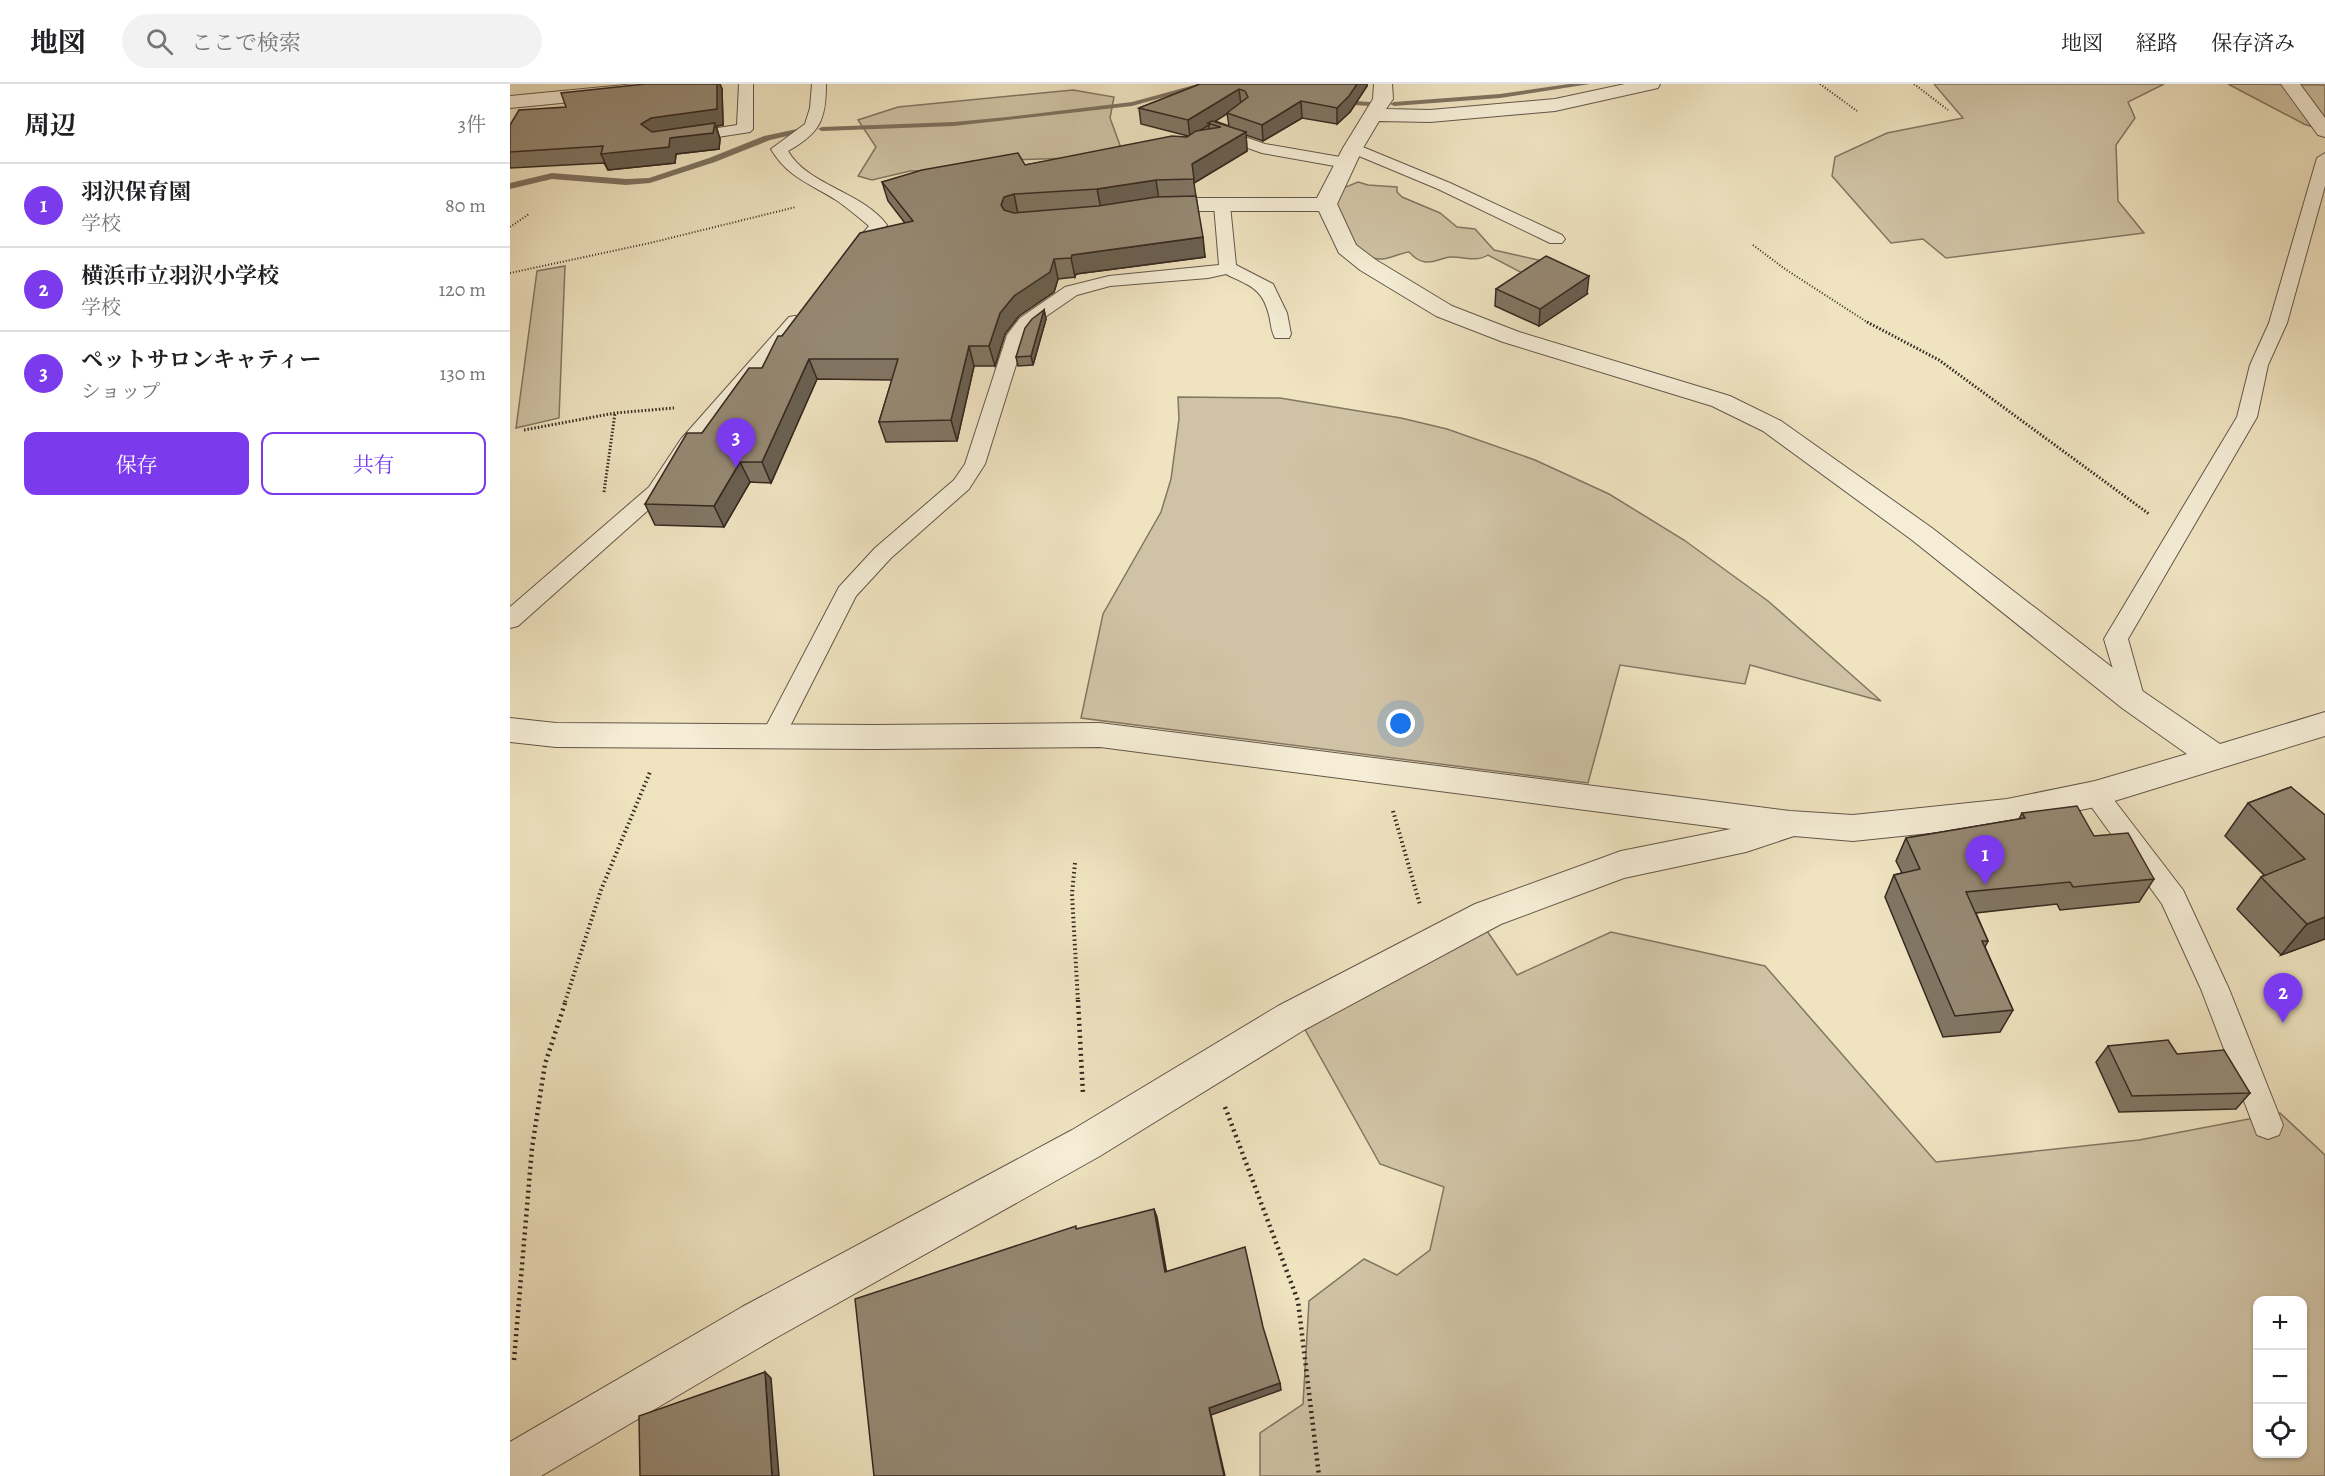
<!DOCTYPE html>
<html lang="ja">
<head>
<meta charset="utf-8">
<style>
	body { margin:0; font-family:Alegreya,"Noto Serif JP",serif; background:#f2f2f2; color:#202124 }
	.controls { position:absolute; right:18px; bottom:18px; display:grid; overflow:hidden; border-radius:12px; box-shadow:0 2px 4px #0004 }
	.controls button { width:54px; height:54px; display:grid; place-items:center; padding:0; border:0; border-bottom:2px solid #e0e0e0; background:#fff; color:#202124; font:30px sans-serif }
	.you { position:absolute; left:891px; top:640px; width:21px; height:21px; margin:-15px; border:4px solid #fff; border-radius:50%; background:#1a73e8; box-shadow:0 0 0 9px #1a73e833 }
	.badge { display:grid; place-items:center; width:39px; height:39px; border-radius:50%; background:#7c3aed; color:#fff; font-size:20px; font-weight:700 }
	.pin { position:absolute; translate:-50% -50px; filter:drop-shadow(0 2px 3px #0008) }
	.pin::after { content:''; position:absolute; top:32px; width:21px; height:18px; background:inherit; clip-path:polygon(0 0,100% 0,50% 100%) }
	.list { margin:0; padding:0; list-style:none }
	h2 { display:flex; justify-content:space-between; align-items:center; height:78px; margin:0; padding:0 24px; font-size:26px }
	h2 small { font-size:20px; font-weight:400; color:#757577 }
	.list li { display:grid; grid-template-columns:39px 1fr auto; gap:18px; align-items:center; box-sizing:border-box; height:84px; padding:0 24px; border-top:2px solid #e0e0e0 }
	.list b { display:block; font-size:22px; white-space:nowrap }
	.list p { margin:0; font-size:20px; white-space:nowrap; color:#757577 }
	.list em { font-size:20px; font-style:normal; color:#757577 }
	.actions { display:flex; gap:12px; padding:18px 24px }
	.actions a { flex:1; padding:14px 0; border:2px solid #7c3aed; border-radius:12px; text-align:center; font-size:21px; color:#7c3aed }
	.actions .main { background:#7c3aed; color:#fff }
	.icon { flex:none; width:33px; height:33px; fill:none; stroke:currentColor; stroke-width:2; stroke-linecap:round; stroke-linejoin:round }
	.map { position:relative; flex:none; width:1815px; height:1392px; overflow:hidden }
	header { display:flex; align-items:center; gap:36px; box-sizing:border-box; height:84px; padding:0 30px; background:#fff; border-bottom:2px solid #e0e0e0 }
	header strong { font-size:28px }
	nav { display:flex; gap:33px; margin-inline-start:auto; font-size:21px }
	.search { width:420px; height:54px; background:#f2f2f2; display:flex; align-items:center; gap:15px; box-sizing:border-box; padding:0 21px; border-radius:33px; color:#757577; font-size:22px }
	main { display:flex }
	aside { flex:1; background:#fff }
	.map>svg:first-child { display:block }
	.green { fill:#d0c3a5; stroke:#837663; stroke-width:1.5; fill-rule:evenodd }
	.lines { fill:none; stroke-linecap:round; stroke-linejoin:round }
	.stream { fill:#7f7260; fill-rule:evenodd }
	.service-casing { stroke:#645749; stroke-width:2 }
	.minor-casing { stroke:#645749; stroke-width:2 }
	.tertiary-casing { stroke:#645749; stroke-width:2 }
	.path-far3 { stroke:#362821; stroke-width:2; stroke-dasharray:1 2; stroke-linecap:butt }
	.path-far2 { stroke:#362821; stroke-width:3; stroke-dasharray:1.5 2; stroke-linecap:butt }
	.path-far1 { stroke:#362821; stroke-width:4; stroke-dasharray:1.5 3; stroke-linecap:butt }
	.path { stroke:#362821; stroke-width:4.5; stroke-dasharray:2 4; stroke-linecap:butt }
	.service { fill:#f5edd6; fill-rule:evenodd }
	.minor { fill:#f5edd6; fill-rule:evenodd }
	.tertiary { fill:#f5edd6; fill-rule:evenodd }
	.wall { fill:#817664; stroke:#362821; stroke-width:1.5; fill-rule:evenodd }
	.shaded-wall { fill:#696051; stroke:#362821; stroke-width:1.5 }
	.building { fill:#968974; stroke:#362821; stroke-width:1.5 }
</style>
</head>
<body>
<header>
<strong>地図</strong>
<div class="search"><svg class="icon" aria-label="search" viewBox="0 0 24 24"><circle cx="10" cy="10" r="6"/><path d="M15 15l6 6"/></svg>ここで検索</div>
<nav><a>地図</a><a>経路</a><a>保存済み</a></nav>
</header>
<main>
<aside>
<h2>周辺<small>3件</small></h2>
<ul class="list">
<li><span class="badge">1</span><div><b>羽沢保育園</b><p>学校</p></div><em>80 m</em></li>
<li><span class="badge">2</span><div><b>横浜市立羽沢小学校</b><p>学校</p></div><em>120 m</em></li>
<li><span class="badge">3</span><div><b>ペットサロンキャティー</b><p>ショップ</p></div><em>130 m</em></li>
</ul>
<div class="actions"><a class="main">保存</a><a>共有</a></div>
</aside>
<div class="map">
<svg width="1815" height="1392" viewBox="0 0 1815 1392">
	<rect width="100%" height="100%" fill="#efe3c0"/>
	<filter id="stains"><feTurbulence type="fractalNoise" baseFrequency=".00333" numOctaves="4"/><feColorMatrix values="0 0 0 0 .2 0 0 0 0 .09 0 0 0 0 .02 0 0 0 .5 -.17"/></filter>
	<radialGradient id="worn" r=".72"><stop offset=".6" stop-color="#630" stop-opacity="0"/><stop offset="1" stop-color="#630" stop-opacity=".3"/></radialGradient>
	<!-- green -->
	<g class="green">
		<path d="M 1424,0 L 1654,0 L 1618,18 L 1625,34 L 1606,61 L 1608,117 L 1634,149 L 1436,174 L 1413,155 L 1381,159 L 1322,92 L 1325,73 L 1377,49 L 1453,34 Z"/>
		<path d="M 1718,0 L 1815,1 L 1815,47 L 1794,40 Z"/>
		<path d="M 563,6 L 604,13 L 600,34 L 610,61 L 599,73 L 462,77 L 434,86 L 400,87 L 362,96 L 348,92 L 366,63 L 348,36 L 388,23 Z"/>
		<path d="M 848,98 L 858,101 L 887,103 L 887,108 L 892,113 L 930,129 L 947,143 L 965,145 L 984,166 L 1037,178 L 1014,190 L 978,171 C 966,179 953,172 940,173 C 931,174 925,179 915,178 C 908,177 904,173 899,168 C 890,169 880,175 872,175 C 842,176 833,139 824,117 L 833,104 Z"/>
		<path d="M 55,182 L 49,334 L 6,344 L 27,187 Z"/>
		<path d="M 668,313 L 770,314 L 891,334 L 937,345 L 1025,376 L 1099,410 L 1174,456 L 1258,517 L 1371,617 L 1240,581 L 1235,600 L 1110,581 L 1078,699 L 571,634 L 593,530 L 651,428 L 661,395 L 669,335 Z"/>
		<path d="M 977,847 L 1007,891 L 1101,848 L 1255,882 L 1426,1078 L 1629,1056 L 1770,1029 L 1815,1071 L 1815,1392 L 750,1392 L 750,1349 L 793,1320 L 799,1217 L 854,1175 L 887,1191 L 920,1166 L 934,1103 L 870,1080 L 793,942 ZM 1748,1216 L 1792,1216 L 1792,1370 L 1748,1370 Z"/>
	</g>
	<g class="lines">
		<!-- stream -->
		<g class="stream">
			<path d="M 688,0 L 701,0 L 622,22 L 444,42 L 312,47 L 308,45 L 312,43 L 444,38 L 497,33 L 622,18 Z"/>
			<path d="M 1059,0 L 1080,0 L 990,14 L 884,22 L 880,20 L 884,18 L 990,10 Z"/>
			<path d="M 829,16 L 860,18 L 864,20 L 860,22 L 826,20 L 825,18 Z"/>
			<path d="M 292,44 L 295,44 L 295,48 L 260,56 L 205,78 L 140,99 L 116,101 L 42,95 L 0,105 L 0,99 L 42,89 L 116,95 L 139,94 L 199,74 L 254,52 Z"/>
		</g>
		<defs>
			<g id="service">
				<path d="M 229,0 L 243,0 L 243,45 L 240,48 L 175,58 L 170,56 L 167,53 L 170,50 L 227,41 Z"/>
				<path d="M 302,0 L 316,0 C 316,36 310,49 278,67 C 297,101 353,108 377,141 L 349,175 L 337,175 L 334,171 L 359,142 C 348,133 338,124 326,116 C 301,100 277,93 261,65 L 295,40 L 300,24 Z"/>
				<path d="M 703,42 L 755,60 L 836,74 L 844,79 L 836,84 L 752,69 L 698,50 L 695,47 L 698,44 Z"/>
				<path d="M 843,59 L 940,99 L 1052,151 L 1055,155 L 1052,159 L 1040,159 L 928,105 L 837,67 L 835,64 L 837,61 Z"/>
				<path d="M 1815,69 L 1815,102 L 1777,239 L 1758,281 L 1747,333 L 1618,555 L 1635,616 L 1632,622 L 1623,625 L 1614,622 L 1594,555 L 1727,333 L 1740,281 L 1759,239 L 1807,74 Z"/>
				<path d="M 712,116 L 720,121 L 726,181 L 763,200 L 777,229 L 781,250 L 779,254 L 765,254 C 761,247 761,239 759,231 C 752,203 739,202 716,190 L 698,194 L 600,202 L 567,211 L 522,242 L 515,252 L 475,380 L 459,405 L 381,474 L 346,512 L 272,658 L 263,661 L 254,658 L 251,652 L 329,503 L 365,464 L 444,396 L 455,380 L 497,251 L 510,234 L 555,203 L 599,192 L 709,181 L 704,121 Z"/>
				<path d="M 285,232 L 291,233 L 294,237 L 291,241 L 186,362 L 154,412 L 8,542 L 0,544 L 0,523 L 139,403 L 171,355 L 279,233 Z"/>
				<path d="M 1585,700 L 1594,703 L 1673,806 L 1719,905 L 1773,1041 L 1769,1051 L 1758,1055 L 1747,1051 L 1691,905 L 1652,820 L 1572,710 L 1576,703 Z"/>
			</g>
			<g id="minor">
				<path d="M 864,0 L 882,0 L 883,15 L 876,25 L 920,26 L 1045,15 L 1115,0 L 1150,0 L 1148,4 L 1045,27 L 920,38 L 869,37 L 853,64 L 827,120 L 846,161 L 866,176 L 942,222 L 1009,248 L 1220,312 L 1271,337 L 1422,444 L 1634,608 L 1710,660 L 1815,628 L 1815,652 L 1585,723 L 1497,741 L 1343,757 L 1284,752 L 1236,768 L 1114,794 L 991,840 L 794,946 L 590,1072 L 264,1255 L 31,1392 L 0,1392 L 0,1358 L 232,1223 L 562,1046 L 768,922 L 965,820 L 1111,767 L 1221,745 L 590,663 L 364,665 L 46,663 L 0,658 L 0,634 L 46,639 L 364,641 L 590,639 L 1280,727 L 1343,731 L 1497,715 L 1585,697 L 1677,670 L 1612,624 L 1402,456 L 1253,347 L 1202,322 L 993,258 L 926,232 L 850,186 L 829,169 L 809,127 L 687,127 L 644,130 L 636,129 L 633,124 L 636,119 L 687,114 L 807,114 L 833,64 L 863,15 Z"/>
				<path d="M 1771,0 L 1790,0 L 1815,34 L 1815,53 L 1808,51 Z"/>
			</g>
			<path id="tertiary" d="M 125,0 L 192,0 L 190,4 L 183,6 L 0,24 L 0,12 Z"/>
		</defs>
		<!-- service casing -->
		<use href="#service" class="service-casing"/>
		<!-- minor casing -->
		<use href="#minor" class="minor-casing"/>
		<!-- tertiary casing -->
		<use href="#tertiary" class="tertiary-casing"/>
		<!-- path-far3 -->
		<g class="path-far3">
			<path d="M 1310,0 L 1347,27"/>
			<path d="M 1404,0 L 1438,26"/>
			<path d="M 0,143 L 19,130"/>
			<path d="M 1243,161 L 1275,185 L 1360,240"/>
			<path d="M 0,189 L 140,159 L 286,123"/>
		</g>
		<!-- path-far2 -->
		<g class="path-far2">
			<path d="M 1357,238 L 1429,276 L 1639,430"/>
			<path d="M 14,346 L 105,329 L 164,324"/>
			<path d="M 94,408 L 105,329"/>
		</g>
		<!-- path-far1 -->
		<g class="path-far1">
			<path d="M 883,727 L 910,821"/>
			<path d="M 565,779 L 562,810 L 568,918"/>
			<path d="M 55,918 L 91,806 L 140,688"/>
		</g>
		<!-- path -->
		<g class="path">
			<path d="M 568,916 L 573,1010"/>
			<path d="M 715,1023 L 788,1217 L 809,1392"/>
			<path d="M 4,1276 L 22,1064 L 35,980 L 56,916"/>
		</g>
		<!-- service -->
		<use href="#service" class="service"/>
		<!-- minor -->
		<use href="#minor" class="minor"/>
		<!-- tertiary -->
		<use href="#tertiary" class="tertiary"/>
	</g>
	<!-- wall -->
	<g class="wall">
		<path d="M 135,0 L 210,0 L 212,5 L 213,41 L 206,42 L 210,55 L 209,65 L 166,70 L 165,79 L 98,86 L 94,79 L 0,84 L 0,41 Z"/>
		<path d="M 690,0 L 857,0 L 857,2 L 840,28 L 827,40 L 792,34 L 753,57 L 736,51 L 737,67 L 684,99 L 695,173 L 566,190 L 565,193 L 548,195 L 544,208 L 509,232 L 495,250 L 485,282 L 464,282 L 447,357 L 376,358 L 369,338 L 382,296 L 307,295 L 261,399 L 240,398 L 214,443 L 145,441 L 135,420 L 192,349 L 252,284 L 272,252 L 395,139 L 378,117 L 372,98 L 515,81 L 677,53 L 678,52 L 631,40 L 629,24 ZM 717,29 L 719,42 L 705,37 ZM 699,41 L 699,45 L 690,47 Z"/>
		<path d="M 986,205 L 1077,210 L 1029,242 L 985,222 Z"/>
		<path d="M 534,226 L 536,235 L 523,281 L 508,282 L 506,273 Z"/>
		<path d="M 1781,703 L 1815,855 L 1771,871 L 1727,825 L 1751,793 L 1754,791 L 1715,752 L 1738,719 Z"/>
		<path d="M 1512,729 L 1584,752 L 1644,795 L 1629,818 L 1550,826 L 1547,820 L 1466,829 L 1478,857 L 1475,863 L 1503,926 L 1490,948 L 1433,953 L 1375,813 L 1384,791 L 1392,789 L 1386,777 L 1396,754 L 1509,735 Z"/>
		<path d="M 1598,962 L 1667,970 L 1740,1009 L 1726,1025 L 1609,1028 L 1586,978 Z"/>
	</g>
	<!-- shaded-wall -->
	<g class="shaded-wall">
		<path d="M 206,0 L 210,0 L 212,5 L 213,41 L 206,42 L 210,55 L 209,65 L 166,70 L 165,79 L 98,86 L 91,70 L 138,56 L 131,40 L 141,34 Z"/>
		<path d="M 847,0 L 857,0 L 857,2 L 840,28 L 827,40 L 827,24 Z"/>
		<path d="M 729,5 L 731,21 L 701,40 L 698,39 L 699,41 L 680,53 L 678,36 Z"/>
		<path d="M 791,17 L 792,34 L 753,57 L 752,41 Z"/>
		<path d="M 736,48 L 737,67 L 684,99 L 682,80 Z"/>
		<path d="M 646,96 L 649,116 L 591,125 L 587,105 Z"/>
		<path d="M 504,110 L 508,130 L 498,133 L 491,121 L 494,113 Z"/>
		<path d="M 693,153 L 695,173 L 566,190 L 565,193 L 561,174 L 562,171 Z"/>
		<path d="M 544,175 L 548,195 L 544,208 L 509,232 L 495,250 L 485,282 L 479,262 L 490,229 L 504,212 Z"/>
		<path d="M 1079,192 L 1077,210 L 1029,242 L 1030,225 Z"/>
		<path d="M 534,226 L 536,235 L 523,281 L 521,272 Z"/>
		<path d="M 459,262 L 464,282 L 447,357 L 441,336 Z"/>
		<path d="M 299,275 L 307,295 L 261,399 L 252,378 Z"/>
		<path d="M 230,378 L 240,398 L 214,443 L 204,422 Z"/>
		<path d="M 1815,833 L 1815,855 L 1771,871 L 1797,840 Z"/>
		<path d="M 644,1125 L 647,1133 L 658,1196 L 655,1188 Z"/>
		<path d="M 255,1288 L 261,1294 L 269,1392 L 262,1392 Z"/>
		<path d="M 770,1299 L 771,1306 L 701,1331 L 715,1392 L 714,1392 L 699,1324 Z"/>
	</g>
	<!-- building -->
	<g class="building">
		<path d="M 135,0 L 207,0 L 207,25 L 141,34 L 131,40 L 142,48 L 205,39 L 203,49 L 160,54 L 159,63 L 91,70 L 93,62 L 0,68 L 0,41 L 9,26 L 56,23 L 51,9 Z"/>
		<path d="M 690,0 L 847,0 L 839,12 L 827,24 L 791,17 L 752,41 L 717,29 L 738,13 L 735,7 L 729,5 L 678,36 L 629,24 Z"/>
		<path d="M 702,37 L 736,48 L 682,80 L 684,95 L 646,96 L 587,105 L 504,110 L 494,113 L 491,121 L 494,126 L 504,129 L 588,122 L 646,113 L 686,112 L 693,153 L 562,171 L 561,174 L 544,175 L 540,188 L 504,212 L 490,229 L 479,262 L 459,262 L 441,336 L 369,338 L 388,275 L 299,275 L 252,378 L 230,378 L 204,422 L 135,420 L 177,349 L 192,349 L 239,284 L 252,284 L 268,252 L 272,252 L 350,149 L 403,137 L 372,98 L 412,86 L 508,69 L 515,81 L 662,52 L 677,53 L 686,47 L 711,43 L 698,39 Z"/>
		<path d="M 1036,172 L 1079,192 L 1030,225 L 986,205 Z"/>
		<path d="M 534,226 L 521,272 L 506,273 L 515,244 L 522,235 Z"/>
		<path d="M 1781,703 L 1815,731 L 1815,833 L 1797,840 L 1751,793 L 1795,775 L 1738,719 Z"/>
		<path d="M 1567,722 L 1584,752 L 1618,749 L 1644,795 L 1563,803 L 1560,798 L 1456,808 L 1478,857 L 1472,857 L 1503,926 L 1445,932 L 1384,791 L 1410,785 L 1396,754 L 1515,734 L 1512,729 Z"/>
		<path d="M 1658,956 L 1667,970 L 1714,966 L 1740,1009 L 1622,1012 L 1598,962 Z"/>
		<path d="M 644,1125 L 655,1188 L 735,1163 L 753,1243 L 770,1299 L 699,1324 L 714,1392 L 364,1392 L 345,1215 L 566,1142 L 566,1145 Z"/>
		<path d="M 255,1288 L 262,1392 L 130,1392 L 129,1332 Z"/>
	</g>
	<rect width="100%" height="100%" filter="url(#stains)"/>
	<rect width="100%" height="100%" fill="url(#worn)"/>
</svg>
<div class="controls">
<button>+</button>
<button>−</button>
<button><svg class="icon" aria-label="locate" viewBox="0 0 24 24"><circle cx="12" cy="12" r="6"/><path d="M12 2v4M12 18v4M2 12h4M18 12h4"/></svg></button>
</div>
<div class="you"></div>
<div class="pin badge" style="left:1475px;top:801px">1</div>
<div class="pin badge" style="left:1773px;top:939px">2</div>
<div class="pin badge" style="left:226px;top:384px">3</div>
</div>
</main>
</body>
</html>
